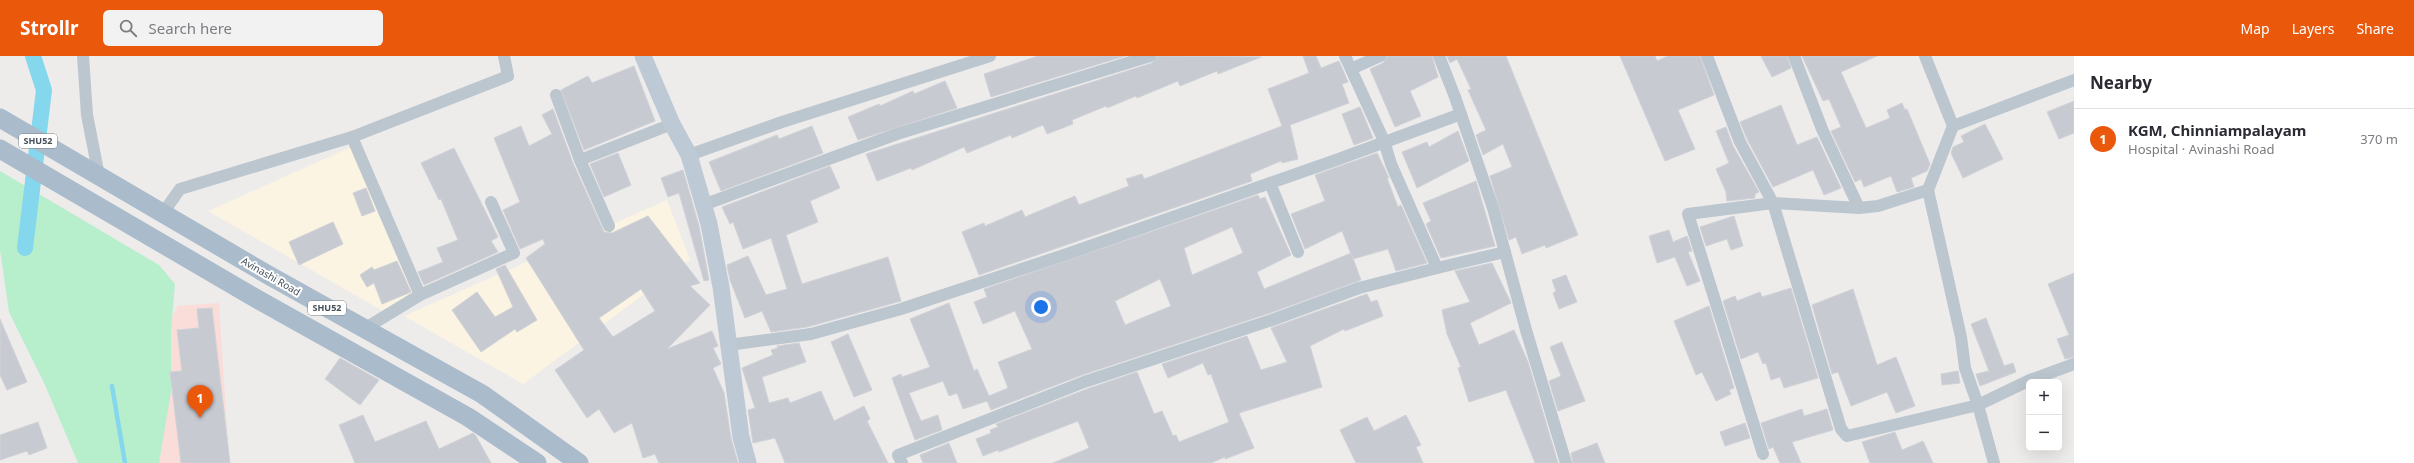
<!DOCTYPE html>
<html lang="en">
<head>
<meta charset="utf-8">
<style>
	body { margin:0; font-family:"Noto Sans",sans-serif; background:#f2f2f3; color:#2b2b33 }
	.controls { position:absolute; right:12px; bottom:12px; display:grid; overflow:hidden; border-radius:6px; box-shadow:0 4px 16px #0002 }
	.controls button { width:36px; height:36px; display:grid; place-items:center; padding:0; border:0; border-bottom:1px solid #e1e1e2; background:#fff; color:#2b2b33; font:20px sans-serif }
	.you { position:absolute; left:1041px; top:251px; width:14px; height:14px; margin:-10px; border:3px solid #fff; border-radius:50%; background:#1a73e8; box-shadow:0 0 0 6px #1a73e833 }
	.badge { display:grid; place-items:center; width:26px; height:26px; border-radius:50%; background:#ea580c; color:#fff; font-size:13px; font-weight:700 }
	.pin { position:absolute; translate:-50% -33px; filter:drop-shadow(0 1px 2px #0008) }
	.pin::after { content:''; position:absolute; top:21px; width:14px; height:12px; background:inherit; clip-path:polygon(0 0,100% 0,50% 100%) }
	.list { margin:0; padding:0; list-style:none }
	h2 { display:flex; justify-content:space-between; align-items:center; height:52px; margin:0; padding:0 16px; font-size:17px }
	h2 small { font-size:13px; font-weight:400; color:#7c7c81 }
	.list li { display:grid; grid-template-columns:26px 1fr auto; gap:12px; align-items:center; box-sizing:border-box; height:60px; padding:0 16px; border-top:1px solid #e1e1e2 }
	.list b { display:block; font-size:15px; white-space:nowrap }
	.list p { margin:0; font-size:13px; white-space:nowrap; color:#7c7c81 }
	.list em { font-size:13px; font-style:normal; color:#7c7c81 }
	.icon { flex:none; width:22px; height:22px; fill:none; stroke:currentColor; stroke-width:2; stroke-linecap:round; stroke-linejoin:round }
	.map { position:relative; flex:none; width:2074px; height:407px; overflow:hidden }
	header { display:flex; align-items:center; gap:24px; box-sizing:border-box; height:56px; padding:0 20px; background:#ea580c; color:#fff }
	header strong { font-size:19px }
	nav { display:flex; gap:22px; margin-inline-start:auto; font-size:14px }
	.search { width:280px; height:36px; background:#f2f2f3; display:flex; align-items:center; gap:10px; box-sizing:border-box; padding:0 14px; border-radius:6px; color:#7c7c81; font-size:15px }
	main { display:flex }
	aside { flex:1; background:#fff }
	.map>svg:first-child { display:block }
	.commercial { fill:#fbf4e2 }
	.medical { fill:#fadcd9 }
	.green { fill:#b7eecc }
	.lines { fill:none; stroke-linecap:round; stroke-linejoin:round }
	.stream { stroke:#84d7ec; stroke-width:4.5 }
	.canal { stroke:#84d7ec; stroke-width:16 }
	.building { fill:#c8cad1; stroke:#cfd2d7; fill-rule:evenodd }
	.street { stroke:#bcc6ce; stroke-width:12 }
	.secondary { stroke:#bdc9d5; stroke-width:17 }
	.primary { stroke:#aabbcb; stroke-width:19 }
	.labels { text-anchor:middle; stroke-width:4; stroke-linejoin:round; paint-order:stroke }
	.shield { fill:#fff; stroke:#7c848b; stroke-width:1 }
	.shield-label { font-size:9px; font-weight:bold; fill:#444f59 }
	.street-label { font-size:10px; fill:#444f59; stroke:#fff }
</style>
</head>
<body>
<header>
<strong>Strollr</strong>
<div class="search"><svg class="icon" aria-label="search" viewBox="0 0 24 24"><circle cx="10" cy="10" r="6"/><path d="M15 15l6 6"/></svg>Search here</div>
<nav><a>Map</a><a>Layers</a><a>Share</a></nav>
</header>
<main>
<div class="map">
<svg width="2074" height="407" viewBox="0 0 2074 407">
	<rect width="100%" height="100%" fill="#eeebeb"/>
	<!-- commercial -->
	<g class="commercial">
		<path d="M 351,91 L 416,237 L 383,255 L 208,155 Z"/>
		<path d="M 667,144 L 690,204 L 523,328 L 404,260 Z"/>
	</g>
	<!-- medical -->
	<path class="medical" d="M 219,247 L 229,407 L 157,407 L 163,277 L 178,250 Z"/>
	<!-- green -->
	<path class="green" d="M 0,115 L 159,209 L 175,228 L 171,275 L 171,336 L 159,407 L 78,407 L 45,329 L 9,256 L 0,194 Z"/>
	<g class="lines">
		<!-- stream -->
		<path class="stream" d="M 112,330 L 125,407"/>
		<!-- canal -->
		<path class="canal" d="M 25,192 L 44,34 L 33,0"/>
	</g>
	<!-- building -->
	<g class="building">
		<path d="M 1038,0 L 1125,0 L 991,41 L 984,18 Z"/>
		<path d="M 1157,0 L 1261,1 L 1218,18 L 1217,15 L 1180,30 L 1178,25 L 1137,42 L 1136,40 L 1107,52 L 1106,50 L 1072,64 L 1073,68 L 1047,78 L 1043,69 L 1012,82 L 1011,79 L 967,97 L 964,91 L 912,114 L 911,112 L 877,125 L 866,98 L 1152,7 Z"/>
		<path d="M 1303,0 L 1316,0 L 1321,12 L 1339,5 L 1348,26 L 1342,28 L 1349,47 L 1290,69 L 1298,103 L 1282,107 L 1281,105 L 1250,118 L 1252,125 L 979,219 L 962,176 L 984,167 L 985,170 L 1022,154 L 1025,161 L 1075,140 L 1079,149 L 1129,130 L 1126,123 L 1142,118 L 1144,123 L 1282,70 L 1268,33 L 1309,17 Z"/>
		<path d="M 1387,0 L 1432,0 L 1438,21 L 1410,35 L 1421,60 L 1395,71 L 1370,13 L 1383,7 Z"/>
		<path d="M 1447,0 L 1506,0 L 1578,179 L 1546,192 L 1545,189 L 1522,198 L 1516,181 L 1509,184 L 1490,120 L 1512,111 L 1503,88 L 1483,99 L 1476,79 L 1486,74 L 1468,34 L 1471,33 L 1457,3 L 1450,7 Z"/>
		<path d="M 1620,0 L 1655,0 L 1657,5 L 1668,0 L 1700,0 L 1714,39 L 1678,54 L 1695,93 L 1665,105 Z"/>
		<path d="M 1761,0 L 1787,0 L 1791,12 L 1772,21 Z"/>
		<path d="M 1802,0 L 1877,0 L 1841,16 L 1866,72 L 1890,62 L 1887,54 L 1902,47 L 1905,54 L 1907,53 L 1930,108 L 1927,115 L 1911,122 L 1914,131 L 1897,136 L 1891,120 L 1864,131 L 1861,123 L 1855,126 L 1831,75 L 1841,71 L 1829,43 L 1823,45 Z"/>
		<path d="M 634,10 L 655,65 L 584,94 L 561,34 L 588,20 L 592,27 Z"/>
		<path d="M 945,25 L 957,52 L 858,84 L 848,61 L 879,48 L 880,50 L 913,35 L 914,38 Z"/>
		<path d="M 2074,45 L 2074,77 L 2059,83 L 2047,56 Z"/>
		<path d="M 1781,49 L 1797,89 L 1817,81 L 1841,132 L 1824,139 L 1813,114 L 1773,131 L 1747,83 L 1740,66 Z"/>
		<path d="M 1360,51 L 1373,82 L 1354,89 L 1342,58 Z"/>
		<path d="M 553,53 L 573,107 L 604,176 L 612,177 L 648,160 L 700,227 L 690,230 L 710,249 L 667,293 L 712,275 L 718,290 L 713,292 L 721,308 L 713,312 L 724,337 L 731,382 L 738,407 L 659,407 L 655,398 L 643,402 L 632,367 L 614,377 L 599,353 L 587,362 L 555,314 L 584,294 L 526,202 L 545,188 L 543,183 L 520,193 L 503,154 L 520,146 L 494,82 L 521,70 L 529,90 L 552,78 L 542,59 ZM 641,233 L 655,255 L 613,281 L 599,262 Z"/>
		<path d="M 1985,68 L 2003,103 L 1963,122 L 1951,97 L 1953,91 L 1964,86 L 1961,80 Z"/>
		<path d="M 812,70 L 823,97 L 721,135 L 709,106 L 777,79 L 779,83 Z"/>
		<path d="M 1726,71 L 1733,90 L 1759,136 L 1755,138 L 1755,142 L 1727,145 L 1726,136 L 1716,113 L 1729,107 L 1716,75 Z"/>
		<path d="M 1458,75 L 1469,105 L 1417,132 L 1402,96 L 1427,86 L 1429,91 Z"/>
		<path d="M 454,92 L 498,181 L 491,185 L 498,196 L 424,229 L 418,216 L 443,206 L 437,192 L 458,184 L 441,143 L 439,144 L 421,107 Z"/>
		<path d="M 618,97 L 631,129 L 604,141 L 590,108 Z"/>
		<path d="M 1377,97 L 1389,122 L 1387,122 L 1398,151 L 1401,149 L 1427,207 L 1396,215 L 1388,193 L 1353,203 L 1342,175 L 1305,193 L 1291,158 L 1325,145 L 1315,119 Z"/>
		<path d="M 830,110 L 840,132 L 810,145 L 818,166 L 786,179 L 802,228 L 888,201 L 901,245 L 807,271 L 771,276 L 762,255 L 745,262 L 730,224 L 727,209 L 748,200 L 766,239 L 787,233 L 771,182 L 743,193 L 733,166 L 730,168 L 722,151 Z"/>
		<path d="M 683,114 L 699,170 L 709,224 L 704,225 L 679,137 L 668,141 L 661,122 Z"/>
		<path d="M 1476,125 L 1495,190 L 1441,202 L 1426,168 L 1431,165 L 1423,147 Z"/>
		<path d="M 366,132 L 375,155 L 362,160 L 353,137 Z"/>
		<path d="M 1258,139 L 1260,143 L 1265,141 L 1291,199 L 1257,216 L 1264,233 L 1351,197 L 1361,224 L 1270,257 L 1082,319 L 991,354 L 987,345 L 963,353 L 957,337 L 949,340 L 943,325 L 909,337 L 921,365 L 938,359 L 942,374 L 915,384 L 892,322 L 901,318 L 902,321 L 930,311 L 910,263 L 949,247 L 974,315 L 977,313 L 989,340 L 1008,332 L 998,306 L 1032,293 L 1015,255 L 983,268 L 974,246 L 987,241 L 984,233 ZM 1232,171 L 1243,197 L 1192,219 L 1184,192 ZM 1160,223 L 1171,250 L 1125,269 L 1115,245 Z"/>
		<path d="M 1734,160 L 1743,190 L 1731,194 L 1727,183 L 1706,190 L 1700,171 Z"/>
		<path d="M 333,166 L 343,188 L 299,209 L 289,186 Z"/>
		<path d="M 1669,174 L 1673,186 L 1687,180 L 1692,195 L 1688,196 L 1700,225 L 1687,230 L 1675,201 L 1657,207 L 1649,180 Z"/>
		<path d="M 397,205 L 411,236 L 382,248 L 374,227 L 367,231 L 360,219 L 372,211 L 374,214 Z"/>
		<path d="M 1492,207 L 1511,247 L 1470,267 L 1479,289 L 1514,274 L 1528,306 L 1558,407 L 1535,407 L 1506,334 L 1469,346 L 1458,312 L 1461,311 L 1447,278 L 1442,254 L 1470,246 L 1455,215 Z"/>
		<path d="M 505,209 L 537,264 L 517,276 L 515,273 L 481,296 L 452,254 L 477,236 L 495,261 L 513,251 L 496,213 Z"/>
		<path d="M 2074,217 L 2074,301 L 2065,303 L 2057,283 L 2069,279 L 2048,228 Z"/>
		<path d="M 1566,219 L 1577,246 L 1559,253 L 1553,237 L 1556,235 L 1552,224 Z"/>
		<path d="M 1791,232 L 1818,322 L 1784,332 L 1780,321 L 1771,324 L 1766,307 L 1763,308 L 1758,296 L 1741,303 L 1723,245 L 1735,240 L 1737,245 L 1760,236 L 1762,241 Z"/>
		<path d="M 1853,233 L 1877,309 L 1896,301 L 1915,350 L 1896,357 L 1887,336 L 1851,350 L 1838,316 L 1832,318 L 1812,249 Z"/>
		<path d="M 1367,238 L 1371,246 L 1377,244 L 1383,260 L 1345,275 L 1344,273 L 1310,290 L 1322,331 L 1239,357 L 1254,392 L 1225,403 L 1225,401 L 1211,407 L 1053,407 L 1089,392 L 1078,365 L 999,396 L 998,394 L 983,400 L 976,383 L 991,377 L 990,374 L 998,371 L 996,368 L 1087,333 L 1137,316 L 1154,358 L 1162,355 L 1173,380 L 1176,379 L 1179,386 L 1229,366 L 1211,318 L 1208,319 L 1203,307 L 1168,322 L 1162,308 L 1247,280 L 1261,314 L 1287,306 L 1271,272 Z"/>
		<path d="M 1709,250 L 1734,332 L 1729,334 L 1731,338 L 1716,345 L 1702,316 L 1696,319 L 1674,265 Z"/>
		<path d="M 212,252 L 230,407 L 181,407 L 170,316 L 182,315 L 177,274 L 199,272 L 197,253 Z"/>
		<path d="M 1986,262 L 2004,310 L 2013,307 L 2016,316 L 1980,330 L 1976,318 L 1989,315 L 1971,268 Z"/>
		<path d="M 0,263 L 27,326 L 7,334 L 0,319 Z"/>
		<path d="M 848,278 L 872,334 L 854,341 L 831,286 Z"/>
		<path d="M 1562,286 L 1585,345 L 1558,355 L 1549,325 L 1561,320 L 1550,291 Z"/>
		<path d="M 799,287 L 806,306 L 762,321 L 769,347 L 788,342 L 790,347 L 821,335 L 834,365 L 864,350 L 870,363 L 867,365 L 888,407 L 785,407 L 775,382 L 753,387 L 748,354 L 755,352 L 742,312 L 773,299 L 771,294 L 778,292 L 777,290 Z"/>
		<path d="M 340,302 L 379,324 L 360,349 L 325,323 Z"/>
		<path d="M 1958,315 L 1960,327 L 1942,329 L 1941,318 Z"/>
		<path d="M 1802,353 L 1804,360 L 1827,353 L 1833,374 L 1792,386 L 1801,407 L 1780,407 L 1773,391 L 1769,393 L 1761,367 Z"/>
		<path d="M 363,359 L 375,386 L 426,365 L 439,393 L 473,377 L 476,380 L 491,407 L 355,407 L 339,369 Z"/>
		<path d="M 1406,359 L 1421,389 L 1416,391 L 1423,407 L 1356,407 L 1340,374 L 1367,361 L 1374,375 Z"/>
		<path d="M 38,366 L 47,392 L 29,399 L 27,395 L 0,404 L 0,379 Z"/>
		<path d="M 1745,367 L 1750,382 L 1725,390 L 1720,376 Z"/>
		<path d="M 1895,376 L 1902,394 L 1923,385 L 1933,407 L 1870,407 L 1862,386 Z"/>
		<path d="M 949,387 L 957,407 L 923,407 L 920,399 Z"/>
		<path d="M 1597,387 L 1605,407 L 1573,407 L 1571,397 Z"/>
	</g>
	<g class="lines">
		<!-- street -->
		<g class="street">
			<path d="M 83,0 L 87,59 L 99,120"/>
			<path d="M 1439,0 L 1455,41 L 1493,152 L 1526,274 L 1566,407"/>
			<path d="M 1707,0 L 1740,86 L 1773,147 L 1859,152 L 1878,150 L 1928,134 L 1961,281 L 1965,312 L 1978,349 L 1847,380 L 1841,373 L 1773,147 L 1688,158 L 1763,398"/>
			<path d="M 1794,0 L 1822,73 L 1859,152"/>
			<path d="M 1925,0 L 1953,70 L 1928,134"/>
			<path d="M 1351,13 L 1380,0"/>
			<path d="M 556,39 L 580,104 L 672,68"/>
			<path d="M 1953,70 L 2074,24"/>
			<path d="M 352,81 L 420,239"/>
			<path d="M 689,99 L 782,66 L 990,0"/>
			<path d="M 580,104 L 609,170"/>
			<path d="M 1270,127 L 1298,196"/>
			<path d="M 703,149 L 897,78 L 1150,0"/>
			<path d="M 163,157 L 180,133 L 352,81 L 508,20 L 504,0"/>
			<path d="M 1437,212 L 1505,196"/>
			<path d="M 364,273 L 420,239 L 514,197 L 491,146"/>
			<path d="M 728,289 L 811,278 L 901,253 L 1067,198 L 1336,104 L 1461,58"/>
			<path d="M 902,407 L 898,399 L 1084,326 L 1272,264 L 1359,232 L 1437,212 L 1391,108 L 1384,85 L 1345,0"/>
			<path d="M 1994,407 L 1978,349 L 2030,324 L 2074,308"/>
		</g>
		<!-- secondary -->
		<path class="secondary" d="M 643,0 L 672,68 L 689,99 L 709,168 L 721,231 L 741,381 L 748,407"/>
		<!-- primary -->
		<g class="primary">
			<path d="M 0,62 L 270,220 L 482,338 L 579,407"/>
			<path d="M 0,93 L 257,243 L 468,361 L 537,407"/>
		</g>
	</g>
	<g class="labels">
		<!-- shield labels -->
		<g class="shield">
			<rect x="19" y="78" width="38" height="14" rx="3"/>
			<rect x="308" y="245" width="38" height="14" rx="3"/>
		</g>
		<g class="shield-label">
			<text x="38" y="88">SHU52</text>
			<text x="327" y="255">SHU52</text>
		</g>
		<!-- street labels -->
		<g class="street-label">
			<text transform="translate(271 220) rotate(30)" y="4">Avinashi Road</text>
		</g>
	</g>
</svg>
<div class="controls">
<button>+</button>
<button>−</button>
</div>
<div class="you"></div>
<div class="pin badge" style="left:200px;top:362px">1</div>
</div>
<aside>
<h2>Nearby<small></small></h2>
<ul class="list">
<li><span class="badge">1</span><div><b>KGM, Chinniampalayam</b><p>Hospital · Avinashi Road</p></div><em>370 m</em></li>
</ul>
</aside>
</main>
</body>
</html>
